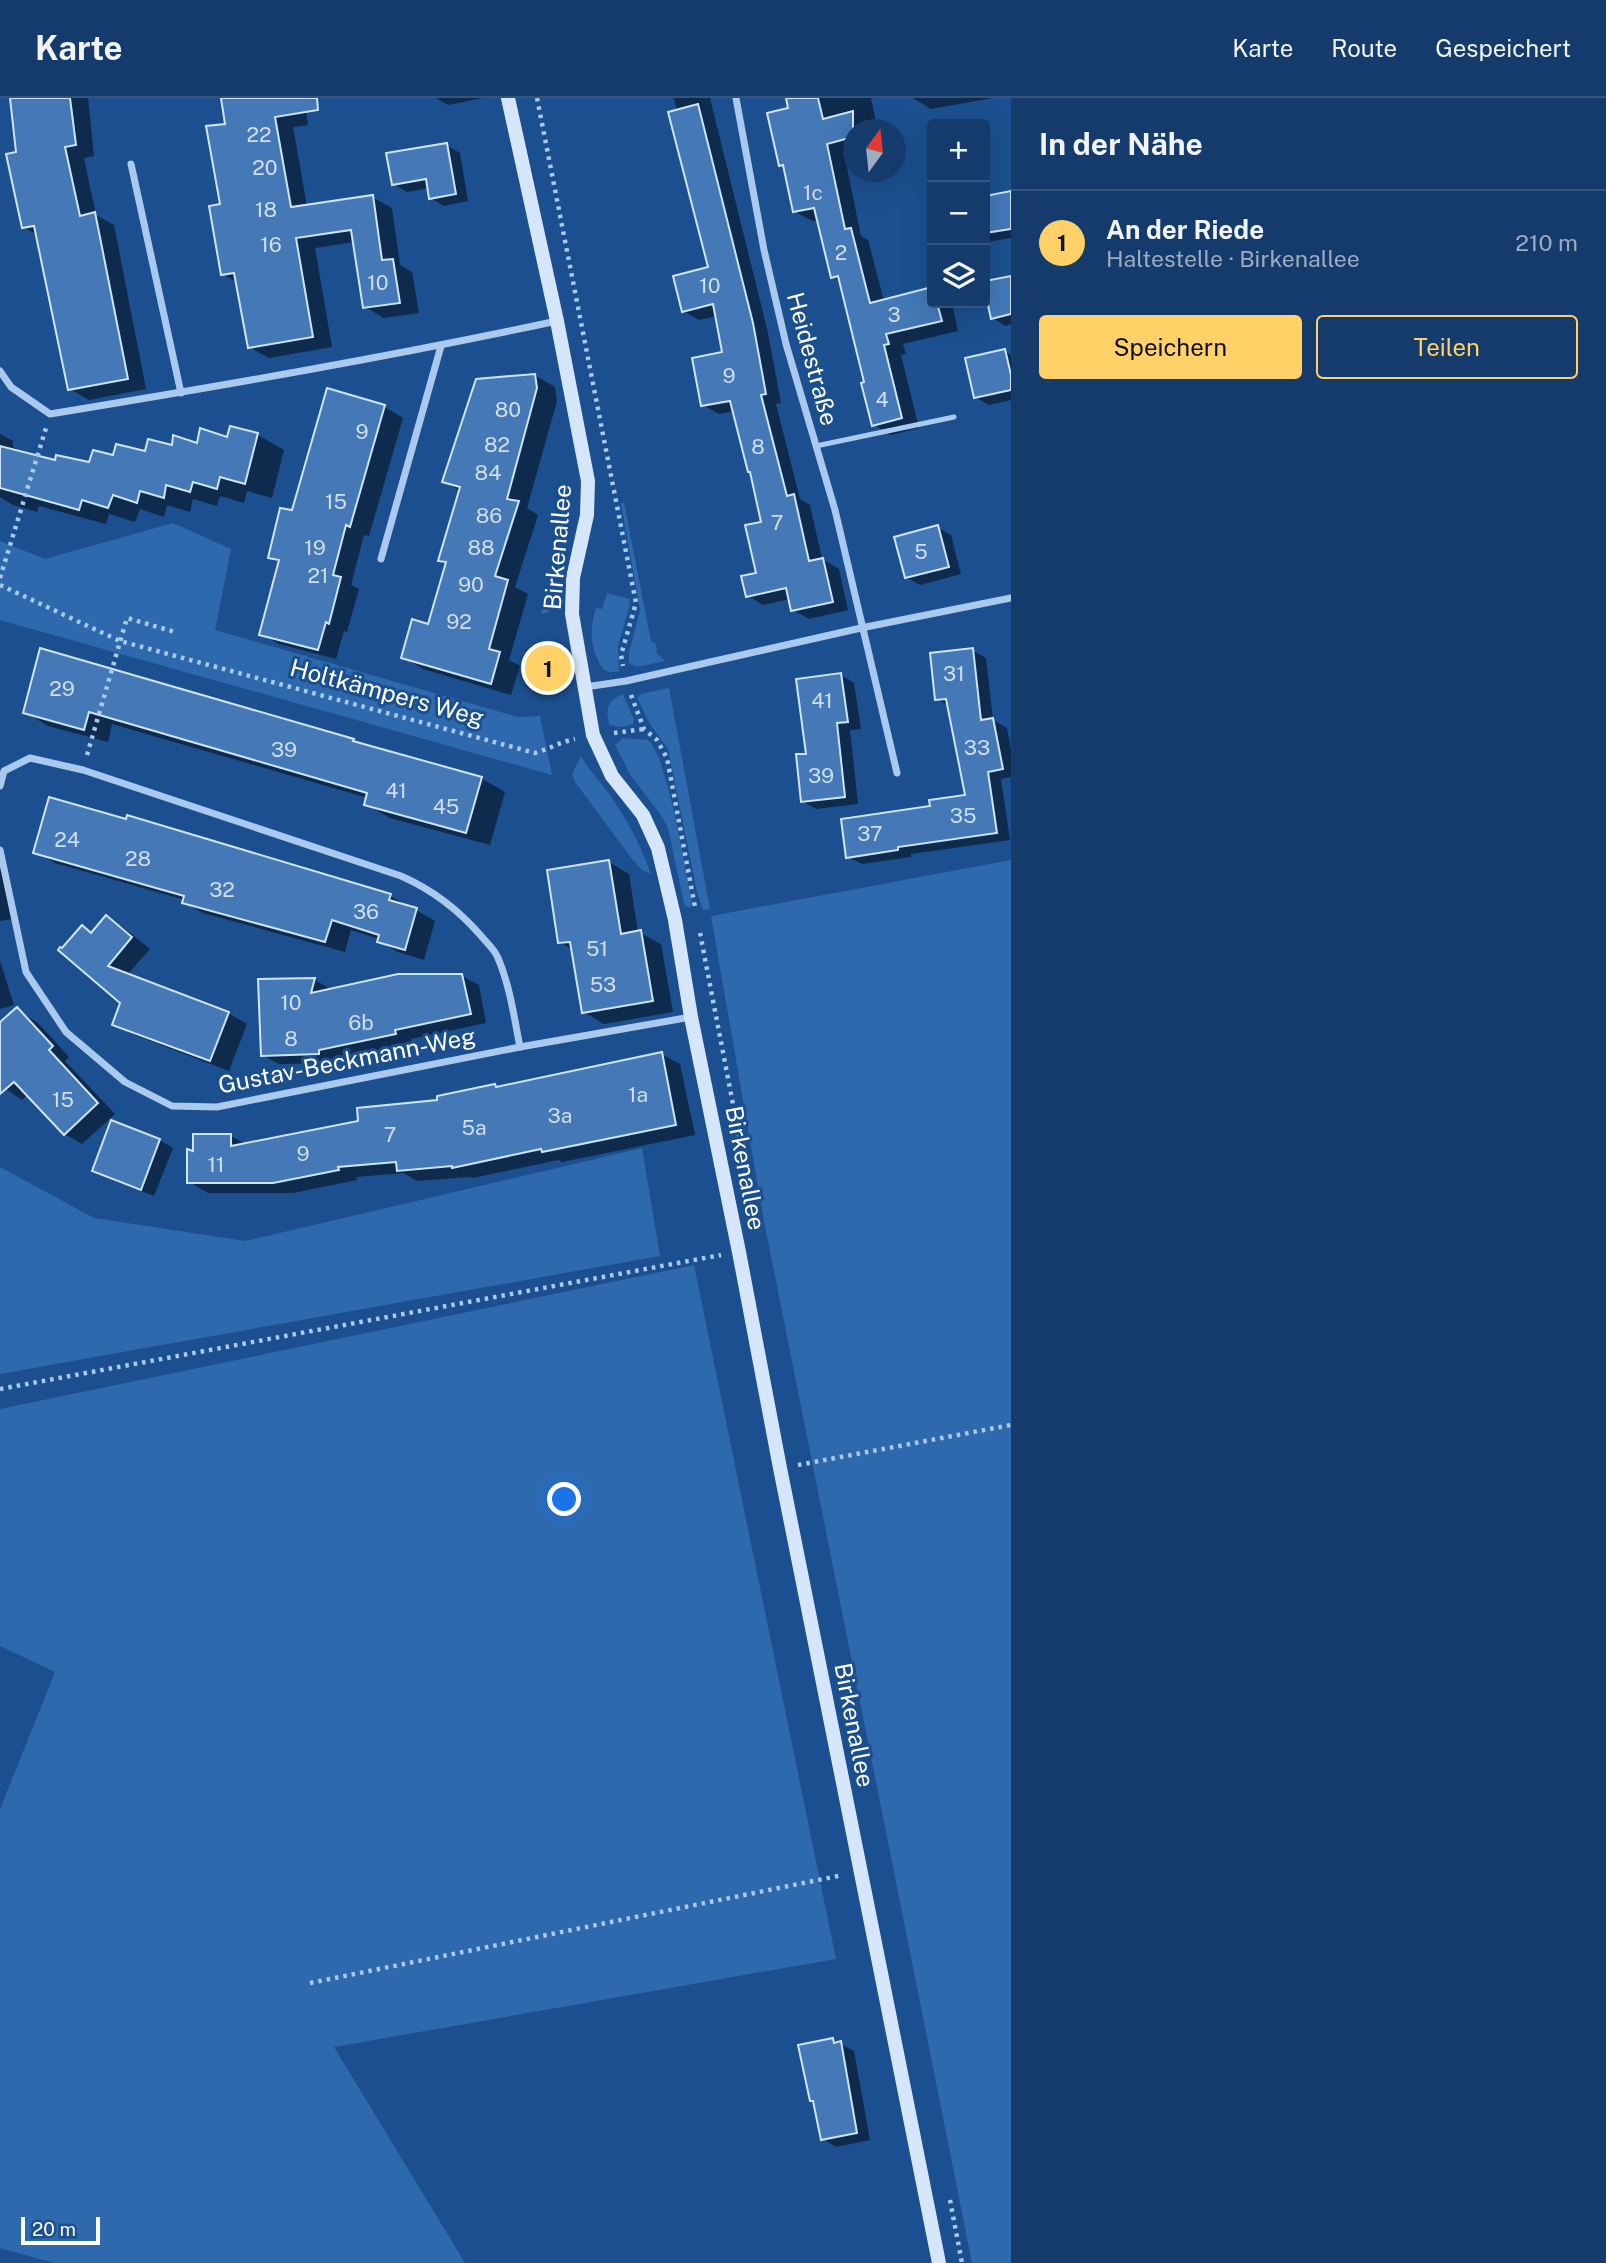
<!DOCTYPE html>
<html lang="de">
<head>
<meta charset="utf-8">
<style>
	body { margin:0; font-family:"Public Sans",sans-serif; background:#214673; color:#f1f3f6 }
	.controls { position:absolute; right:21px; top:21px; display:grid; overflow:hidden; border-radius:7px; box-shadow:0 7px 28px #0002 }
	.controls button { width:63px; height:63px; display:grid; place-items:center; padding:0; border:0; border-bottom:2px solid #33557e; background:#143b6b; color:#f1f3f6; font:35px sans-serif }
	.compass { position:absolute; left:843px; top:21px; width:63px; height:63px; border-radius:50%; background:#143b6b; box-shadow:0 7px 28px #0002; rotate:15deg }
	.scale { position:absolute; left:21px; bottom:18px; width:79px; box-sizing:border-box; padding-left:7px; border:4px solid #fff; border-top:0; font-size:19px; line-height:24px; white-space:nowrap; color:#fff; -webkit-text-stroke:5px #1b4f8f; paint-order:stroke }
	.you { position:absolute; left:565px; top:1402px; width:24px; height:24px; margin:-18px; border:5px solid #fff; border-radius:50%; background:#1a73e8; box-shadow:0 0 0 10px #1a73e833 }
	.badge { display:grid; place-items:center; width:46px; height:46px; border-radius:50%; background:#ffd166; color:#111; font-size:23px; font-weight:700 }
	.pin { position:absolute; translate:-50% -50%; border:4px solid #fff; box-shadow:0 2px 7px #0006 }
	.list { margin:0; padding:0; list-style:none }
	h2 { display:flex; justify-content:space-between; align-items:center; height:91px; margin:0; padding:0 28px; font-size:30px }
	h2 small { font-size:23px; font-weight:400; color:#9dadc1 }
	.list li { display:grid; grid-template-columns:46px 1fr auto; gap:21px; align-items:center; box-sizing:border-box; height:105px; padding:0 28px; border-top:2px solid #33557e }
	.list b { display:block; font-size:26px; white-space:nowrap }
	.list p { margin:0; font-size:23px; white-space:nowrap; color:#9dadc1 }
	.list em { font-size:23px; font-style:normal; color:#9dadc1 }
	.actions { display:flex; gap:14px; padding:21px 28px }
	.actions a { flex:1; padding:16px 0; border:2px solid #ffd166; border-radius:7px; text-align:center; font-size:24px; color:#ffd166 }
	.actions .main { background:#ffd166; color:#111 }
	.icon { flex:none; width:38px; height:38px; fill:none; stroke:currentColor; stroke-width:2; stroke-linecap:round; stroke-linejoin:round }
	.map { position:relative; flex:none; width:1011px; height:2165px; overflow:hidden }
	header { display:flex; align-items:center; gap:42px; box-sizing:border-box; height:98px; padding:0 35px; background:#143b6b; border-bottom:2px solid #33557e }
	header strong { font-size:33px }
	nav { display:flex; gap:38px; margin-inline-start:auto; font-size:24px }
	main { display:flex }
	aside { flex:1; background:#143b6b }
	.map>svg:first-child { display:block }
	.green { fill:#2e69ad }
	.shadow { fill:#0007 }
	.building { fill:#4478b7; stroke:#cfe3fa; stroke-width:2 }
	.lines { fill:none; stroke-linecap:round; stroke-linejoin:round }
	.path { stroke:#a9c9ee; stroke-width:4.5; stroke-dasharray:3.5 5; stroke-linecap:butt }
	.lane { stroke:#a9c9ee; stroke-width:5 }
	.street { stroke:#a9c9ee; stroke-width:7 }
	.secondary { stroke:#d6e6fa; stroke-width:14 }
	.labels { text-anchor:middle; stroke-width:6; stroke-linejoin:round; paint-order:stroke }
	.number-label { font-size:21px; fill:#d0dded }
	.street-label { font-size:24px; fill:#fff; stroke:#1b4f8f }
</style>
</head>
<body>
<header>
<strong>Karte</strong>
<nav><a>Karte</a><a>Route</a><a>Gespeichert</a></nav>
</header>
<main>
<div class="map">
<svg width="1011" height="2165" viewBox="0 0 1011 2165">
	<rect width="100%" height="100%" fill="#1b4f8f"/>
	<!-- green -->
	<g class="green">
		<path d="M 621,405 L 624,405 L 651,543 L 656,546 L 657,555 L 665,563 L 637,569 L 629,565 L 629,555 L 640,512 Z"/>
		<path d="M 565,419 L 570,419 L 570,425 L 549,514 L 542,516 L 541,511 Z"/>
		<path d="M 173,425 L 231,451 L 215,532 L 518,619 L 540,618 L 552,677 L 0,522 L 0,443 L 45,461 Z"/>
		<path d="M 607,495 L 630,501 L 629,510 L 618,548 L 619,574 L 609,574 L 603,571 C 590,552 589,531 596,510 L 602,511 Z"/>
		<path d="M 669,590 L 710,811 L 703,812 L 697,794 L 668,651 L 650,626 L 637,600 L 641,596 Z"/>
		<path d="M 623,596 L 634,622 L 633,626 L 622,629 L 610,627 C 604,612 608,602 623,596 Z"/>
		<path d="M 623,640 L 648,642 C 668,660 685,772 692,804 L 690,810 L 685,808 L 683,801 L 668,730 L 661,717 L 631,678 L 615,647 Z"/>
		<path d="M 581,658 C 588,671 598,681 607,693 C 626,720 640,745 651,776 L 642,772 L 632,761 L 575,684 L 572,676 Z"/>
		<path d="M 1011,762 L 1011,2165 L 972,2165 L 764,1123 L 711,818 Z"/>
		<path d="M 642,1050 L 660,1158 L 0,1276 L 0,1069 L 94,1120 L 245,1143 Z"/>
		<path d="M 694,1167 L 836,1861 L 334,1949 L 465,2165 L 54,2165 L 0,2150 L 0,1711 L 55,1574 L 0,1548 L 0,1311 Z"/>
	</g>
	<!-- shadow -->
	<g class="shadow">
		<path d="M 12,0 L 88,0 L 94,58 L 84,60 L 96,117 L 114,127 L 146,291 L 89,302 L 70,291 L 38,137 L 23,129 Z"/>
		<path d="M 223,0 L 304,0 L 308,27 L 293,29 L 307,108 L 372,99 L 392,110 L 400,167 L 412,174 L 419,215 L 384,220 L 365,209 L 355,144 L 315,150 L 332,249 L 269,260 L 249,249 L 238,185 L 223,176 L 222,107 L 227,27 Z"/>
		<path d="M 436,0 L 483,0 L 448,7 Z"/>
		<path d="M 674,0 L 710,0 L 768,235 L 781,305 L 776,306 L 800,401 L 810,407 L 822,461 L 839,471 L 848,512 L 809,521 L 793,512 L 790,501 L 763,507 L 747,497 L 758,476 L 763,425 L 735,313 L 719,316 L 703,307 L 724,255 L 717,218 L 699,222 L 683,213 L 710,170 Z"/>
		<path d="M 787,0 L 875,0 L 871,1 L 878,32 L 853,32 L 853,53 L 844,55 L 861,138 L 868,142 L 884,203 L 932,191 L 932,205 L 952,205 L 958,233 L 903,246 L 906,256 L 901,257 L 919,330 L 891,337 L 873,326 L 866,286 L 842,184 L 833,179 L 818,122 L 812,123 L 794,113 L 785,70 L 781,67 L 790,11 Z"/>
		<path d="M 913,0 L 993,0 L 931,11 Z"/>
		<path d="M 446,47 L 460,55 L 468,103 L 444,108 L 431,100 L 429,90 L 407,94 L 393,86 Z"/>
		<path d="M 1011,95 L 1011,140 L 988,144 L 985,142 L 985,100 Z"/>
		<path d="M 1011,180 L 1011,226 L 1006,228 L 992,220 L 985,185 Z"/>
		<path d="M 1005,253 L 1011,257 L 1011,302 L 989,307 L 975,299 Z"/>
		<path d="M 534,277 L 555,289 L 557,303 L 527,410 L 538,417 L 515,489 L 528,496 L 509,562 L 520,568 L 511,597 L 423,571 L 403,559 L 429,528 L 447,466 L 440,462 L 460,393 L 444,383 Z"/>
		<path d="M 328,292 L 385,309 L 403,320 L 369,438 L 364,437 L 351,487 L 359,491 L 347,534 L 344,533 L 336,561 L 279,546 L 261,536 L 281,465 L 270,459 L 293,414 Z"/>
		<path d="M 232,331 L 258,337 L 284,352 L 272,400 L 247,393 L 244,405 L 220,398 L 217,408 L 193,401 L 190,414 L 167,407 L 164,419 L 140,411 L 135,424 L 109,416 L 106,426 L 39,408 L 37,414 L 13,407 L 0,399 L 0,336 L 13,343 L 13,349 L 26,356 L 56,364 L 91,366 L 114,360 L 229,341 Z"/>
		<path d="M 937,429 L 951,437 L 961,476 L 920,487 L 906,479 Z"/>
		<path d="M 972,552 L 986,560 L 993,622 L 1007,630 L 1011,652 L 1011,679 L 1001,681 L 1010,742 L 911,756 L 911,759 L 862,766 L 848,759 L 932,709 L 967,698 L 949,608 L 937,601 Z"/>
		<path d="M 41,553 L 353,643 L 362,647 L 481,680 L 505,694 L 490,747 L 390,720 L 366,706 L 368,700 L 112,626 L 108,644 L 48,628 L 25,614 Z"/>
		<path d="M 841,577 L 854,585 L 861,631 L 850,632 L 858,706 L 816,711 L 802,703 L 808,657 Z"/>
		<path d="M 36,754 L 390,798 L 435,823 L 424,862 L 398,854 L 379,843 L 379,841 L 351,832 L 345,854 L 203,815 L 184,804 L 185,802 L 55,765 Z"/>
		<path d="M 0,764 L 12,821 L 0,823 Z"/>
		<path d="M 609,764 L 629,776 L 638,834 L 661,846 L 673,914 L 604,926 L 584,914 L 573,852 L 560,844 Z"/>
		<path d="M 106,819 L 124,830 L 150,851 L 127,877 L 228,915 L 247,926 L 229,973 L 132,936 L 114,926 L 122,904 L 83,830 L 92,835 Z"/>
		<path d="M 0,863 L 14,907 L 0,911 Z"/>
		<path d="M 462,878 L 479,887 L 486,925 L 411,941 L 412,945 L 335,961 L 336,965 L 279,966 L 262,957 L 260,883 L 315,882 L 332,892 Z"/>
		<path d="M 20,914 L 38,925 L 69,959 L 65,963 L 115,1016 L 82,1046 L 65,1036 L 28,996 L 22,1002 L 0,987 L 0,926 Z"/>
		<path d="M 661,956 L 680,966 L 695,1037 L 562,1064 L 559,1062 L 472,1080 L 470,1079 L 417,1083 L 403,1075 L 356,1079 L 357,1082 L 293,1095 L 208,1095 L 189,1084 L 195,1056 L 231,1038 L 247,1047 L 360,1025 L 495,988 L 498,990 Z"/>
		<path d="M 159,1042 L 173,1050 L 154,1098 L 107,1080 L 94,1072 Z"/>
		<path d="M 833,1942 L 854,1953 L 870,2042 L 836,2049 L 823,2041 L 815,2004 L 811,2002 Z"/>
	</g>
	<!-- building -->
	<g class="building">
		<path d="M 10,0 L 70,0 L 76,47 L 65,49 L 80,118 L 95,114 L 128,281 L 68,292 L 34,128 L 22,130 L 6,56 L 16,54 Z"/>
		<path d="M 221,0 L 317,0 L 318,12 L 275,19 L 291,109 L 373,97 L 382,162 L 393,161 L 400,205 L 363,210 L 351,132 L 296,140 L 313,239 L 248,250 L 234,175 L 221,177 L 209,108 L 220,106 L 206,28 L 225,26 Z"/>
		<path d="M 786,0 L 818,0 L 823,21 L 853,13 L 853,39 L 827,46 L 845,131 L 851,130 L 870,205 L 932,189 L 932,205 L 937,205 L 942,223 L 886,236 L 889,246 L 884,247 L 902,320 L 872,328 L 861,285 L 864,284 L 838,178 L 831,180 L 814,110 L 793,114 L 783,67 L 779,68 L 767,15 L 788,10 Z"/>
		<path d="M 698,6 L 753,225 L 766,296 L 761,297 L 787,398 L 794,396 L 809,463 L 823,460 L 833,504 L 791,513 L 786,490 L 746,499 L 741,478 L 756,475 L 745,427 L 761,424 L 750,374 L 748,374 L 730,303 L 701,308 L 692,260 L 722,254 L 713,206 L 682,214 L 673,178 L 708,169 L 668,14 Z"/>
		<path d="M 447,45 L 456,96 L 429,101 L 426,81 L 392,87 L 386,55 Z"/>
		<path d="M 1011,93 L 1011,131 L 985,135 L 985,98 Z"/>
		<path d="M 1011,178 L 1011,216 L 991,221 L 985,194 L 985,183 Z"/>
		<path d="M 1005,251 L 1011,277 L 1011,292 L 974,300 L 965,260 Z"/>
		<path d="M 535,276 L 537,290 L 507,401 L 519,403 L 495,478 L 508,482 L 489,551 L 500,554 L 491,586 L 401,560 L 412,521 L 428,526 L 446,464 L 438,463 L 460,389 L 442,384 L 476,281 Z"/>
		<path d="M 327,290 L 385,307 L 350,429 L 346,427 L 333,477 L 341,479 L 329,526 L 326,524 L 318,552 L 259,537 L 279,462 L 268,460 L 280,410 L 292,412 Z"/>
		<path d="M 230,328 L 258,335 L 245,386 L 220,379 L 217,391 L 193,384 L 190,394 L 166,387 L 164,400 L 140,393 L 137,405 L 113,397 L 108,410 L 82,402 L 79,412 L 0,390 L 0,348 L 55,362 L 56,357 L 89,364 L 93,352 L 113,357 L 116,346 L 145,353 L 148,341 L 172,347 L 173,337 L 197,345 L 200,330 L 227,339 Z"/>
		<path d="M 938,427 L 949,469 L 905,480 L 894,439 Z"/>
		<path d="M 40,550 L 354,641 L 353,643 L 482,679 L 466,735 L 364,707 L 367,695 L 89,614 L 84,632 L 23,615 Z"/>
		<path d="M 973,550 L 981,622 L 993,620 L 1003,671 L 988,674 L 997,735 L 898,749 L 898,752 L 846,760 L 841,721 L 930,708 L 929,702 L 965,697 L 946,601 L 935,602 L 930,555 Z"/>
		<path d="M 841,575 L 848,624 L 837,625 L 845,699 L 801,704 L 796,656 L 806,656 L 796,581 Z"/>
		<path d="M 49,699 L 126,721 L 127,717 L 391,796 L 389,802 L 417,810 L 405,852 L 377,844 L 379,837 L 332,822 L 325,844 L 182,805 L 184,798 L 33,755 Z"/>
		<path d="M 609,762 L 621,836 L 641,832 L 653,903 L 582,915 L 570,844 L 558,845 L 547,772 Z"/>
		<path d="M 106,817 L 132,839 L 108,868 L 229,914 L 210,963 L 112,927 L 120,905 L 58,852 L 60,849 L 62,850 L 82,827 L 91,835 Z"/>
		<path d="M 398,876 L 462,876 L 471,916 L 395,932 L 396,936 L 319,952 L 319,956 L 261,958 L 258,881 L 315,880 L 311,895 Z"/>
		<path d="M 17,909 L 53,948 L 49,952 L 98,1005 L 64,1037 L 14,984 L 0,996 L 0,924 Z"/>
		<path d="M 662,954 L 676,1027 L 542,1054 L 541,1051 L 452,1070 L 452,1068 L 397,1073 L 396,1064 L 338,1069 L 339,1072 L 273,1085 L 187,1085 L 187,1051 L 193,1053 L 193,1036 L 231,1036 L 231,1048 L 358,1023 L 357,1010 L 437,1002 L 437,998 L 495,986 L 496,989 Z"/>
		<path d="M 111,1022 L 160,1041 L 141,1092 L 92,1073 Z"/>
		<path d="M 833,1940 L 834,1945 L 841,1943 L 857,2035 L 821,2042 L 813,2003 L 810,2003 L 798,1947 Z"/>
	</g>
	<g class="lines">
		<!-- path -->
		<g class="path">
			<path d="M 537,0 L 636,505 L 621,557 L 623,568"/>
			<path d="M 0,480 L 46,330"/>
			<path d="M 0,487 L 120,543 L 535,655 C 549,651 560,644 575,641"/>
			<path d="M 631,597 L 644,631 L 657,642 L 667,660 L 695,809"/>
			<path d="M 614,635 L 644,631"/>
			<path d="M 87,657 L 127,520 L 175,534"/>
			<path d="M 700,835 L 742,1053"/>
			<path d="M 0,1291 L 721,1157"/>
			<path d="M 798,1367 L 1011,1327"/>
			<path d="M 310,1885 L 843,1777"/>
			<path d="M 950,2102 L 962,2165"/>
		</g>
		<!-- lane -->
		<path class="lane" d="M 816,348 L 954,319"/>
		<!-- street -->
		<g class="street">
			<path d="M 736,0 L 764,152 L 786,246 L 835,412 L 897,675"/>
			<path d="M 131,66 L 181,295"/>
			<path d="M 0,273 L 11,289 L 50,316 C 220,288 389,259 557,223"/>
			<path d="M 381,461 L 441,248"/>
			<path d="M 585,589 L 626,583 L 861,530 L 1011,500"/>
			<path d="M 0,688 L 4,673 L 30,660 L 83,672 L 401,778 C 433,792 459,812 482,839 C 487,845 495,852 498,860 C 510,888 514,919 520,949"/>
			<path d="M 0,752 L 26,874 L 66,934 L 125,984 L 172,1008 L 217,1009 L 520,949 L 691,919"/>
		</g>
		<!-- secondary -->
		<path class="secondary" d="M 508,0 L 557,223 L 588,383 L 587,417 L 573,480 L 572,516 L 593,637 L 612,678 L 643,717 L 658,750 L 675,822 L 691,919 L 739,1154 L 780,1370 L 939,2165"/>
	</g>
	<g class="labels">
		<!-- number labels -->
		<g class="number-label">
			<text x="259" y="44">22</text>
			<text x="265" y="77">20</text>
			<text x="813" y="102">1c</text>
			<text x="266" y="119">18</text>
			<text x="271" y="154">16</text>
			<text x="841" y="162">2</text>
			<text x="378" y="192">10</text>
			<text x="710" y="195">10</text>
			<text x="894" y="224">3</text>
			<text x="729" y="285">9</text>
			<text x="882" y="309">4</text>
			<text x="508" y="319">80</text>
			<text x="362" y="341">9</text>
			<text x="497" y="354">82</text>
			<text x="758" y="356">8</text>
			<text x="488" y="382">84</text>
			<text x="336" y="411">15</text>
			<text x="489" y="425">86</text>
			<text x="777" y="432">7</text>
			<text x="315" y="457">19</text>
			<text x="481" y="457">88</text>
			<text x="921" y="461">5</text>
			<text x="318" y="485">21</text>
			<text x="471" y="494">90</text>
			<text x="459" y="531">92</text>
			<text x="954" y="583">31</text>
			<text x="62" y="598">29</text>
			<text x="822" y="610">41</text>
			<text x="977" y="657">33</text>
			<text x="284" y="659">39</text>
			<text x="821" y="685">39</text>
			<text x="396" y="700">41</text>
			<text x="446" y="716">45</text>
			<text x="963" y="725">35</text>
			<text x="870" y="743">37</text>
			<text x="67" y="749">24</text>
			<text x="138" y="768">28</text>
			<text x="222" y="799">32</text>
			<text x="366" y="821">36</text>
			<text x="597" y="858">51</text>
			<text x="603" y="894">53</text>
			<text x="291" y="912">10</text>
			<text x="361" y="932">6b</text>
			<text x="291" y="948">8</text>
			<text x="638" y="1004">1a</text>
			<text x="63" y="1009">15</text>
			<text x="560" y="1025">3a</text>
			<text x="474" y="1037">5a</text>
			<text x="390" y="1044">7</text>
			<text x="303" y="1063">9</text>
			<text x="216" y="1074">11</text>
		</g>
		<!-- street labels -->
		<g class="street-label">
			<text transform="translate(812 261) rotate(75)" y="8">Heidestraße</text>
			<text transform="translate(558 449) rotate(-85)" y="8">Birkenallee</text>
			<text transform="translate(387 595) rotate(15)" y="8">Holtkämpers Weg</text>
			<text transform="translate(347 963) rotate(-11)" y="8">Gustav-Beckmann-Weg</text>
			<text transform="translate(745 1070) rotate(79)" y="8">Birkenallee</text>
			<text transform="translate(854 1627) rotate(79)" y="8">Birkenallee</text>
		</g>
	</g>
</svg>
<div class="controls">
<button>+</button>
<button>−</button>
<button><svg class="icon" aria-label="layers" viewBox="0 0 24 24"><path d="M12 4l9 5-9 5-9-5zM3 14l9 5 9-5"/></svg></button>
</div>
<svg class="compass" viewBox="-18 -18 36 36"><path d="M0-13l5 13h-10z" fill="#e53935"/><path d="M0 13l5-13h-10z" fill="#9dadc1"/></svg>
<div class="scale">20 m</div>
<div class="you"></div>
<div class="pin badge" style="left:548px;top:570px">1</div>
</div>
<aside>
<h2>In der Nähe<small></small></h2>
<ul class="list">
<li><span class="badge">1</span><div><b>An der Riede</b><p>Haltestelle · Birkenallee</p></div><em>210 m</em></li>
</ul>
<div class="actions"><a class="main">Speichern</a><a>Teilen</a></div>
</aside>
</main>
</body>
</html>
